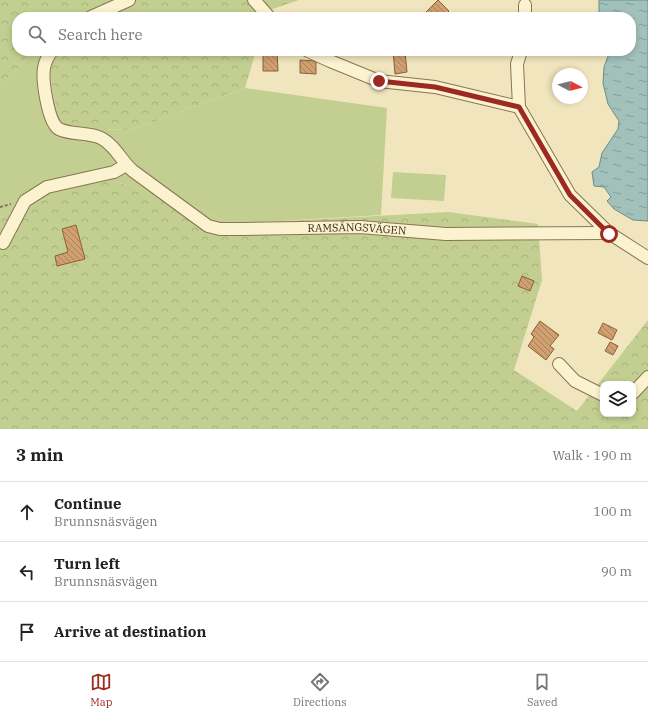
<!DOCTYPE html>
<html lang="en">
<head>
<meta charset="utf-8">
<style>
	body { margin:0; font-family:"IBM Plex Serif",serif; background:#f2f2f2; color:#222 }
	.controls { position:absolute; right:12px; bottom:12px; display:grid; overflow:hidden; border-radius:8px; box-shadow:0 2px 6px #0003 }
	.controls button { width:36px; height:36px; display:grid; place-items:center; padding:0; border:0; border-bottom:1px solid #e0e0e0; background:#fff; color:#222; font:20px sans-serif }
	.compass { position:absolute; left:552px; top:68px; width:36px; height:36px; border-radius:50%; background:#fff; box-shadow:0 2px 6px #0003; rotate:97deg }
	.stop { position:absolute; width:12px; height:12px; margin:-9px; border:3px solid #9c2a21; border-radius:50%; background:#fff }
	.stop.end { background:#9c2a21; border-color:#fff; box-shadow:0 1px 4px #0008 }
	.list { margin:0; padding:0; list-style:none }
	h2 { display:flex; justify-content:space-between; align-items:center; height:52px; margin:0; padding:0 16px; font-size:17px }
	h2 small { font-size:13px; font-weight:400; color:#767676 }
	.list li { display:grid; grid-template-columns:26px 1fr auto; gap:12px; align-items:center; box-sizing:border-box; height:60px; padding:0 16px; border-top:1px solid #e0e0e0 }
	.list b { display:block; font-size:15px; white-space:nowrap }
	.list p { margin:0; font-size:13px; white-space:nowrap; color:#767676 }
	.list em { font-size:13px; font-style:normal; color:#767676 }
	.icon { flex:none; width:22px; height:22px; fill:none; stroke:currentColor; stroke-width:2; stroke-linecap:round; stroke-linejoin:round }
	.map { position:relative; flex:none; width:648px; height:429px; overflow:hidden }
	.search { position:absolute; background:#fff; box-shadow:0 2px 6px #0003; left:12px; right:12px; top:12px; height:44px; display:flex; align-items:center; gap:10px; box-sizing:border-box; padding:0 14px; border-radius:16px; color:#767676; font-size:15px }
	.sheet { height:232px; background:#fff }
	nav { display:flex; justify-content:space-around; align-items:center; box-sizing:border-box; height:56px; border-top:1px solid #e0e0e0; background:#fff; font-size:11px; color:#767676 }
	nav a { display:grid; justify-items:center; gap:2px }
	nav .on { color:#9c2a21 }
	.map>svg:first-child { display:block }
	.green { fill:#c2cf90 }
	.forest { fill:url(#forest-crowns); fill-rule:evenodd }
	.water { fill:url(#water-ripples); stroke:#688f89 }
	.building { fill:url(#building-back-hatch); stroke:#8a6039 }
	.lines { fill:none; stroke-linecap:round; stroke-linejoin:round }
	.minor-casing { stroke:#897555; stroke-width:14 }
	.path { stroke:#897555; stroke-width:2; stroke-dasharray:3 2; stroke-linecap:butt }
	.minor { stroke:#fbf2d0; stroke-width:12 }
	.route { stroke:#9c2a21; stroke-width:5 }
	.labels { text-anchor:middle; stroke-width:3.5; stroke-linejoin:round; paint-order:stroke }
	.street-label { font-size:11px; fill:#372b1b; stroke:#f7efcd }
</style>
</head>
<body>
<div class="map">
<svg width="648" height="429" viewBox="0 0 648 429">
	<defs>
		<pattern id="forest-crowns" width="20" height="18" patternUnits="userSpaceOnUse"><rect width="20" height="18" fill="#c2cf90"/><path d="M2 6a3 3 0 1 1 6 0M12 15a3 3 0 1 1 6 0" fill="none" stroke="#a7b27c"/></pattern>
		<pattern id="water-ripples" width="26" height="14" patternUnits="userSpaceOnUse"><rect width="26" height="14" fill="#a1c1ba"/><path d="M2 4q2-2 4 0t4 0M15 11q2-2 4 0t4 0" fill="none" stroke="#849d96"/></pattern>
		<pattern id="building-back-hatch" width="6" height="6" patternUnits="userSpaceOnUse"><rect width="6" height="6" fill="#d1a070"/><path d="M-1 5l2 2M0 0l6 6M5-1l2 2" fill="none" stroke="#aa835b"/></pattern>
	</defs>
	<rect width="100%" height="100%" fill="#f0e5bd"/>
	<!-- green -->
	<g class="green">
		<path d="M 35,51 L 46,51 L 60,128 L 131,130 L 245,88 L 387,108 L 381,215 L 229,224 L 180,198 L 98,178 L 0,217 L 0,85 Z"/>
		<path d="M 393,172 L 446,175 L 444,201 L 391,198 Z"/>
	</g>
	<!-- forest -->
	<g class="forest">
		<path d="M 0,0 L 299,0 L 267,11 L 266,17 L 17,17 L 17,51 L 35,51 L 0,85 Z"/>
		<path d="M 46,51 L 256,51 L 245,88 L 131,130 L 60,128 Z"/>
		<path d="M 98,178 L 180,198 L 229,224 L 448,212 L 538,224 L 542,280 L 514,370 L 577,411 L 648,320 L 648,429 L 0,429 L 0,217 ZM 603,384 L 633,384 L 633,414 L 603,414 Z"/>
	</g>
	<!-- water -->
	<path class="water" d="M 599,0 L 648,0 L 648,221 L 633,220 L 614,209 L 607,201 L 611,197 L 604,187 L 594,186 L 592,172 L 599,167 L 602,153 L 618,129 L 619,121 L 608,104 L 603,83 L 604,67 L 610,51 L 631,51 L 631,17 L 599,17 Z"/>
	<!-- building -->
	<g class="building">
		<path d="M 438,0 L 449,11 L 443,17 L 421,17 Z"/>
		<path d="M 263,51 L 277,51 L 278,71 L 263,71 Z"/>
		<path d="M 393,51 L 405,51 L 407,72 L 395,74 Z"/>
		<path d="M 300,60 L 316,61 L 316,74 L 300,73 Z"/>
		<path d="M 76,225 L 85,259 L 57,266 L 55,256 L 68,252 L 62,229 Z"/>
		<path d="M 522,276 L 534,281 L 530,291 L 518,286 Z"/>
		<path d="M 540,321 L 559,335 L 550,346 L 554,349 L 546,360 L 528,346 L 534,337 L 531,334 Z"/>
		<path d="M 603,323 L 617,330 L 612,340 L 598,333 Z"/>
		<path d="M 610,342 L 618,346 L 613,355 L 605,351 Z"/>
	</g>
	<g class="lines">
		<defs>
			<g id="minor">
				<path d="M 254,0 L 269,17"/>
				<path d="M 91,17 L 129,0"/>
				<path d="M 525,17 L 525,5"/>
				<path id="s1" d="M 52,51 C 48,56 45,62 44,68 C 42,80 48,123 59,129 C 70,135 89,132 101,138 C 116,146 121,161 133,171 L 208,226 L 220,229 L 243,229 L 360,227 L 446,234 L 609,233"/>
				<path d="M 308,51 L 330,61 L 379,81 L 435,87 L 519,107 L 570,195 L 609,233 L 648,258"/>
				<path d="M 519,107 L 517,64 L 521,51"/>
				<path d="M 3,243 L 25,201 L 47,187 L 114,172 L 126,165"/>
				<path d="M 559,364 L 575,381 L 603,395"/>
				<path d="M 633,393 L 648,377"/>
			</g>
		</defs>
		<!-- minor casing -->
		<use href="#minor" class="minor-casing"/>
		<!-- path -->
		<path class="path" d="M 0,207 L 11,204"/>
		<!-- minor -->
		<use href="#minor" class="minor"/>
	</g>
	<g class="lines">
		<!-- route -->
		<path class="route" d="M 379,81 L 435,87 L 519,107 L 570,195 L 609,234"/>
	</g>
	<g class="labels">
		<!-- street labels -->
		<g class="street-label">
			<text dy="4" stroke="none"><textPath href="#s1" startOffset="415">RAMSÄNGSVÄGEN</textPath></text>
		</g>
	</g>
</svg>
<div class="controls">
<button><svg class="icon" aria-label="layers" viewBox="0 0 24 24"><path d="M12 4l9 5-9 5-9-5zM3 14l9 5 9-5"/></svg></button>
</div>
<svg class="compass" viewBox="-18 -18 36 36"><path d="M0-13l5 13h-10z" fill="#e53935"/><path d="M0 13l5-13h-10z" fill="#767676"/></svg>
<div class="stop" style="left:609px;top:234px"></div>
<div class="stop end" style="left:379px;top:81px"></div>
<div class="search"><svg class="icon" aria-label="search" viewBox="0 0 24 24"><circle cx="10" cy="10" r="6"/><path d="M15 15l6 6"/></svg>Search here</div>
</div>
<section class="sheet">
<h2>3 min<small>Walk · 190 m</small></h2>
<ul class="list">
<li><svg class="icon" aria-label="ahead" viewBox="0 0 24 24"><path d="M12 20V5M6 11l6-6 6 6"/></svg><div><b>Continue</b><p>Brunnsnäsvägen</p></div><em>100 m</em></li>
<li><svg class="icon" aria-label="left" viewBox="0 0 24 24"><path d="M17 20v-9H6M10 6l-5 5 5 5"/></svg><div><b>Turn left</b><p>Brunnsnäsvägen</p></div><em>90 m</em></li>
<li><svg class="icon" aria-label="arrive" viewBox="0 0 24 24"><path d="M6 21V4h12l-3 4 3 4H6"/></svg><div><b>Arrive at destination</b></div></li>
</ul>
</section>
<nav>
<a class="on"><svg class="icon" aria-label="map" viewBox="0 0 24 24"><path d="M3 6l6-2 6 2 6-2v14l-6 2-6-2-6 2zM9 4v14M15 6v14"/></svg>Map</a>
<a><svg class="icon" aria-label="directions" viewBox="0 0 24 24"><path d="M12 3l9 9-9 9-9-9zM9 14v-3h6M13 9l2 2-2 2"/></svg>Directions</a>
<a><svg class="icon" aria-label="saved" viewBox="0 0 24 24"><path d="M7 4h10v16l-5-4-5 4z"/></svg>Saved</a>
</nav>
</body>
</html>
